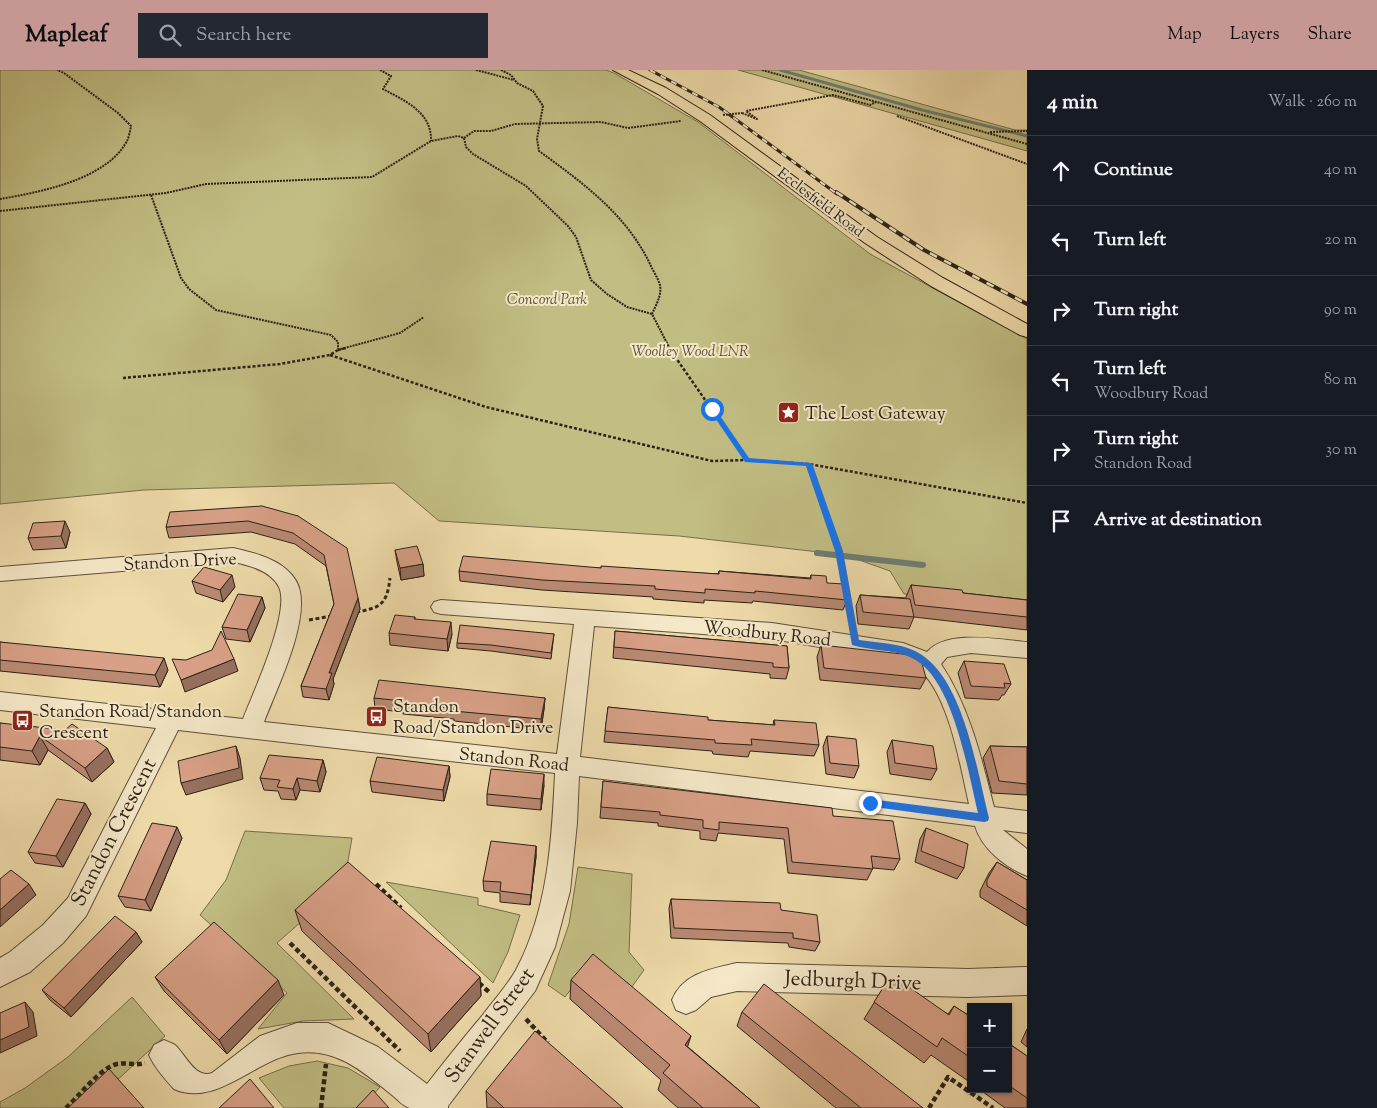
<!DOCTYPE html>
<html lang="en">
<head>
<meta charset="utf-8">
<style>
	body { margin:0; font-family:"Sorts Mill Goudy",serif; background:#242831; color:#f1f3f6 }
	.controls { position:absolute; right:15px; bottom:15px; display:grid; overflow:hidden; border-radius:0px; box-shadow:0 1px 4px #0004 }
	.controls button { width:45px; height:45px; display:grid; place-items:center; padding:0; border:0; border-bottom:1px solid #363941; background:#171b24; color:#f1f3f6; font:25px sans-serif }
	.stop { position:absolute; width:15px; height:15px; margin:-11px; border:4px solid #1a73e8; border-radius:50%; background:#fff }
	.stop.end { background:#1a73e8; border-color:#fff; box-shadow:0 1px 5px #0008 }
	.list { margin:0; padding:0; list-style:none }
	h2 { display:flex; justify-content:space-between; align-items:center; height:65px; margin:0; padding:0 20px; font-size:21px }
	h2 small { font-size:16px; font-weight:400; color:#9ea1a6 }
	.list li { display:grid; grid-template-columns:32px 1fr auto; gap:15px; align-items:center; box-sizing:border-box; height:70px; padding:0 20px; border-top:1px solid #363941 }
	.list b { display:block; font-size:19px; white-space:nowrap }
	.list p { margin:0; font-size:16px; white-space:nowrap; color:#9ea1a6 }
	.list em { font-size:16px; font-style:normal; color:#9ea1a6 }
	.icon { flex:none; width:28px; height:28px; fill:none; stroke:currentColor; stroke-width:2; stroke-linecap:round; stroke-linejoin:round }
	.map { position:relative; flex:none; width:1027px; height:1038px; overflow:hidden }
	header { display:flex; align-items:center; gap:30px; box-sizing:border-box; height:70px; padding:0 25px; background:#c59692; color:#111 }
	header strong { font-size:24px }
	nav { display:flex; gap:28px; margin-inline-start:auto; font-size:18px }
	.search { width:350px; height:45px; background:#242831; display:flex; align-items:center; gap:12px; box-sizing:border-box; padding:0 18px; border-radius:0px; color:#9ea1a6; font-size:19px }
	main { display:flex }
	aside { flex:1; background:#171b24 }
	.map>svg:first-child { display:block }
	.green { fill:#c1bd83; stroke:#766f4c }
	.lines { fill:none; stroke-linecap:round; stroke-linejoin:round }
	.stream-far1 { stroke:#6e7d72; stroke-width:3 }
	.stream { stroke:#6e7d72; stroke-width:6 }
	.minor-casing { stroke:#5c503b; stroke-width:2 }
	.major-casing { stroke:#2b2116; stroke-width:2 }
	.path-far3 { stroke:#2b2116; stroke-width:2; stroke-dasharray:2 1; stroke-linecap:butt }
	.path-far2 { stroke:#2b2116; stroke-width:2.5; stroke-dasharray:3 2; stroke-linecap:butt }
	.path-far1 { stroke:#2b2116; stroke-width:3; stroke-dasharray:4 2.5; stroke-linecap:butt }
	.path { stroke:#2b2116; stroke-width:4.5; stroke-dasharray:5 3; stroke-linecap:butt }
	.minor { fill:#f5e8c8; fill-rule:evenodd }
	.major { fill:#efdbaa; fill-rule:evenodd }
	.rail-far1-casing { stroke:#2b2116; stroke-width:3 }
	.rail-casing { stroke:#2b2116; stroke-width:4 }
	.rail-far1 { stroke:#f5e8c8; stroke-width:2; stroke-dasharray:6; stroke-linecap:butt }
	.rail { stroke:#f5e8c8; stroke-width:2.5; stroke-dasharray:8; stroke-linecap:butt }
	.path-bridge { stroke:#2b2116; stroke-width:2; stroke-dasharray:2 1; stroke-linecap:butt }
	.wall { fill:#ba8a73; stroke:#2b2116 }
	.shaded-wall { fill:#97705e; stroke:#2b2116 }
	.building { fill:#d8a086; stroke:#2b2116 }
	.route { fill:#1a73e8 }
	.labels { text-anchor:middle; stroke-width:4; stroke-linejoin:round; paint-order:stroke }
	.far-street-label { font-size:15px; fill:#2b2116; stroke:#f5e8c8 }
	.far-park-label { font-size:15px; font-style:italic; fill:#585037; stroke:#f5e8c8 }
	.poi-label { font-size:18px; fill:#2b2116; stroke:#f5e8c8; text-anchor:start }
	.street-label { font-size:18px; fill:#2b2116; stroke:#f5e8c8 }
	.near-street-label { font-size:21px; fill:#2b2116; stroke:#f5e8c8 }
</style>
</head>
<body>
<header>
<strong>Mapleaf</strong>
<div class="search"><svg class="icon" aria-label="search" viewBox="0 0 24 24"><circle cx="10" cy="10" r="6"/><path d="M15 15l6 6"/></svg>Search here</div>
<nav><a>Map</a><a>Layers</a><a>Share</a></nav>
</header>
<main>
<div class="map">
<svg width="1027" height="1038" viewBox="0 0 1027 1038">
	<rect width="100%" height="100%" fill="#efdbaa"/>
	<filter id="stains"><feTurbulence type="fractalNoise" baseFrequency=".004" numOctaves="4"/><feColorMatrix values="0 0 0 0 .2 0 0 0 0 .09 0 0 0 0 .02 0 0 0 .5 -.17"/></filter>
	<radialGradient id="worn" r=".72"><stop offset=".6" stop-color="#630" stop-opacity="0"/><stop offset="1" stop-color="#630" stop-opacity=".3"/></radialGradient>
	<!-- green -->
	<g class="green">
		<path d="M 0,0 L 606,0 L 614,3 L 698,52 L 870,184 L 1027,269 L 1027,532 L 904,524 L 890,501 L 845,485 L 679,466 L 439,451 L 394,413 L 144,420 L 0,434 Z"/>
		<path d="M 738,0 L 799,0 L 1015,60 L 1027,60 L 1027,81 Z"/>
		<path d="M 245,761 L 352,768 L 344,814 L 277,873 L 354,949 L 303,951 L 258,959 L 287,923 L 200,845 L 226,810 Z"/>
		<path d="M 578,797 L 632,804 L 629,882 L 644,900 L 629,921 L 588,897 L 565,927 L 548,915 L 569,854 Z"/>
		<path d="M 386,812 L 478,828 L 478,835 L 520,845 L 508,882 L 493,913 Z"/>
		<path d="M 132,927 L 165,966 L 87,1038 L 0,1038 L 0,1032 L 25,1018 L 68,987 Z"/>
		<path d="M 317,991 L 348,998 L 380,1017 L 361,1038 L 284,1038 L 259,1008 L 289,996 Z"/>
	</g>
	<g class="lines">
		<!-- stream-far1 -->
		<path class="stream-far1" d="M 780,0 L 922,40 L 1027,66"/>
		<!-- stream -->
		<path class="stream" d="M 817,483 L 923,495"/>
		<defs>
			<g id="minor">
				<path d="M 233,478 C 251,482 272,487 286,499 C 293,505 299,514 300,522 C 307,557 277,618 264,652 L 557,684 L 574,554 L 441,544 L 434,542 L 431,537 L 434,532 L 441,530 L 772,553 L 903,573 L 927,582 C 947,559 1000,570 1027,572 L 1027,588 L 971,583 L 947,587 L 941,594 C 970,638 981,687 994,737 L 1027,741 L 1027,763 L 1003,760 L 1027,779 L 1027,806 C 1005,797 982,779 975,756 L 579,706 L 577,753 L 570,821 L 555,877 L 535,921 L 448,1036 L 448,1038 C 436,1038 422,1038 410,1038 C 404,1037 397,1029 392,1025 C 363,1002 337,978 298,983 C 256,988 217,1038 174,1019 C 164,1008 155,998 149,985 L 154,975 L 164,970 C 168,972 172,973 175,975 C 186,985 195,1009 212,1003 L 260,966 L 297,953 L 328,953 L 378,977 L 427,1014 C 445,991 463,968 482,946 C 493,931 507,916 516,900 C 548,840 552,770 555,703 L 178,660 L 86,846 L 63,873 L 30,902 L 0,917 L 0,888 L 10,882 L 43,855 L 68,828 L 156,658 L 0,640 L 0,622 L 243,649 C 253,623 291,542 279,517 C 271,501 249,495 233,492 L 0,511 L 0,497 ZM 594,556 L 772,569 L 910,592 C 915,596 921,600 925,605 C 951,636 960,695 969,734 L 580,687 Z"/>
				<path d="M 737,893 L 968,899 L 1027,897 L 1027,925 L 968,927 L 737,921 L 711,927 L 696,940 L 686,944 L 676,940 L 672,930 C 683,903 711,899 737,893 Z"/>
			</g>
			<path id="major" d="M 613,0 L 628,0 L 666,18 L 710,45 L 877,167 L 943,208 L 1027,254 L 1027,267 L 1020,265 L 931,216 L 865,173 L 700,51 L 658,24 Z"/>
		</defs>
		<!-- minor casing -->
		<use href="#minor" class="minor-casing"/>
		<!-- major casing -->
		<use href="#major" class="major-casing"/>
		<!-- path-far3 -->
		<g class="path-far3">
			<path d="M 380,0 L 391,6 L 383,19 C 405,31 432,42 431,71"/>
			<path d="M 476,0 L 514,10"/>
			<path d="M 501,0 L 511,5 L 517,13 L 533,21 L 543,36 L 537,69 L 539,81 C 583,113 626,144 650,194 C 653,201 658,208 660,215 C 662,225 656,235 652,244 L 670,279"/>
			<path d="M 762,0 L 1027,74"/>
			<path d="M 742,43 L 757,49 L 746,41 L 833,25 L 870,35 L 876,32"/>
			<path d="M 897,46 L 1027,94"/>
			<path d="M 990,62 L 1027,61"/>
			<path d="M 464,68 L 466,77 L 473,84 L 526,116 L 568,156 L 576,167 L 591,210 L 607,224 L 627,237 L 652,244"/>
			<path d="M 151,125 L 181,208 L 189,219 L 216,240 L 331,265 L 338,272 L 338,279"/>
			<path d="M 0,129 C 40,122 106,110 127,71 C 129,67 130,61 131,56 L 118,43 L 64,3 L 57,0"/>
			<path d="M 0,141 L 166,123 L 206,114 L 372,107 L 431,71 L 458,66 L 464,68 L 474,61 L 491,61 L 515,54 L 601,52 L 628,58 L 681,51"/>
			<path d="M 341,279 L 400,263 L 424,247"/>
		</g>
		<!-- path-far2 -->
		<g class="path-far2">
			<path d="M 669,278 L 747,390 L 809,394 L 1027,433"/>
			<path d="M 338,280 L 346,278"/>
			<path d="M 330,285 L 486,337 L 712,391 L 747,390"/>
			<path d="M 123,308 L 280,294 L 330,285 L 338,280 L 338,278"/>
			<path d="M 809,394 L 837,476"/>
		</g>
		<!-- path-far1 -->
		<g class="path-far1">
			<path d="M 837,474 L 853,557"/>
			<path d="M 356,542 C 381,538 387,534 390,508"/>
			<path d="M 309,550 L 332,546"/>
		</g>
		<!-- path -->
		<g class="path">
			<path d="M 376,814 L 401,838"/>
			<path d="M 290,873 L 400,981"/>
			<path d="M 479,913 L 489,922"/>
			<path d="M 526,949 L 548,973"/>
			<path d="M 66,1038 C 79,1026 100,998 117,994 C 127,992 136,996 145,993"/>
			<path d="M 321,1038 L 326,994"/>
			<path d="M 929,1038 L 948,1007 L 993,1038"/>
		</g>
		<!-- minor -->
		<use href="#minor" class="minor"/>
		<!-- major -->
		<use href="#major" class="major"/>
		<defs>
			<path id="rail-far1" d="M 650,0 L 719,37 L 837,124"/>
			<path id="rail" d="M 836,122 L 924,180 L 1027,234"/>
		</defs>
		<!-- rail-far1 casing -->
		<use href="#rail-far1" class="rail-far1-casing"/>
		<!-- rail casing -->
		<use href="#rail" class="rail-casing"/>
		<!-- rail-far1 -->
		<use href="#rail-far1" class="rail-far1"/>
		<!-- rail -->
		<use href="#rail" class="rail"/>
		<!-- path-bridge -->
		<path class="path-bridge" d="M 723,45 L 742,43"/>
	</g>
	<!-- wall -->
	<g class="wall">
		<path d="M 298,446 L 358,528 L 360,539 L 333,609 L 334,614 L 329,630 L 303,627 L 301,616 L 334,534 L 326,496 L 295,474 L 251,462 L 169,468 L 166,457 Z"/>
		<path d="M 70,462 L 66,478 L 33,480 L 28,468 Z"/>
		<path d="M 395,480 L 423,494 L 424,506 L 401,510 L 397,492 Z"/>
		<path d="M 601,498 L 718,504 L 719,501 L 810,508 L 811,505 L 827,513 L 847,530 L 843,540 L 753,531 L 752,533 L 704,530 L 704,533 L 653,529 L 653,527 L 542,520 L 460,511 L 459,501 Z"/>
		<path d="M 192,511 L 235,517 L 223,532 L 196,523 Z"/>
		<path d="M 911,515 L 963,523 L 1027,530 L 1027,560 L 914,547 L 909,559 L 858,554 L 856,536 L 860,525 L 906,528 L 906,527 Z"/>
		<path d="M 262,527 L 265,538 L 250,572 L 226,569 L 222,557 Z"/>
		<path d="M 415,547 L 415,549 L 452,564 L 448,581 L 390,575 L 389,563 Z"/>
		<path d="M 615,561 L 787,576 L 789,598 L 786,609 L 770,608 L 770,604 L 613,588 Z"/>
		<path d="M 554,564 L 551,589 L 491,581 L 457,578 L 457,573 Z"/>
		<path d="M 0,572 L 168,600 L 160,617 L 0,601 Z"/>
		<path d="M 821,575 L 926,608 L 920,619 L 820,610 L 817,587 Z"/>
		<path d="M 964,591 L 1011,614 L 1004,625 L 1002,625 L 999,630 L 965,628 L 958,603 Z"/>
		<path d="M 374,628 L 545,628 L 544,639 L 541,660 L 454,651 L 454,649 L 403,644 L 403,642 L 375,639 Z"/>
		<path d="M 608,637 L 708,650 L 773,655 L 774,650 L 819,675 L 814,686 L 750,681 L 748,687 L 713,684 L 712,681 L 604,672 Z"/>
		<path d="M 0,653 L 107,678 L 114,692 L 92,712 L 48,680 L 40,695 L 0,690 Z"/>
		<path d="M 827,666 L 859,696 L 854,708 L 826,704 L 823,677 Z"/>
		<path d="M 892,670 L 937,699 L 931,710 L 890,704 L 887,682 Z"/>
		<path d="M 990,676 L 1027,677 L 1027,725 L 992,723 L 983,688 Z"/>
		<path d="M 323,690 L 326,702 L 320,722 L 300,720 L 296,730 L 281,729 L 278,721 L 264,720 L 260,708 Z"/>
		<path d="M 449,696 L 450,707 L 444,731 L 372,722 L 370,711 Z"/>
		<path d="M 603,711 L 833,746 L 900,789 L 894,800 L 873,798 L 867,810 L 788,803 L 784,769 L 718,763 L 716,771 L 700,769 L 700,761 L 658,756 L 658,753 L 600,748 Z"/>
		<path d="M 544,715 L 541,740 L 487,735 L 487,724 Z"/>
		<path d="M 85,733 L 91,744 L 63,797 L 35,793 L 28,782 Z"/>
		<path d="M 926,758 L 964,798 L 957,809 L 915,792 L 920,769 Z"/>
		<path d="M 182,768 L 151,841 L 125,837 L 118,826 Z"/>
		<path d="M 536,776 L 536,787 L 530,835 L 500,832 L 500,823 L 484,821 L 483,811 Z"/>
		<path d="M 997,792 L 1027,810 L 1027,856 L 980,827 L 980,821 L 989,803 Z"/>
		<path d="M 671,829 L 781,840 L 820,872 L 815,881 L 789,877 L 788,873 L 671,868 L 669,838 Z"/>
		<path d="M 295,840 L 480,907 L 481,926 L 431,982 L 302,861 Z"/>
		<path d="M 136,862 L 142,872 L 71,947 L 50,930 L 42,920 Z"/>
		<path d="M 155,907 L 284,925 L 227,984 L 164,921 Z"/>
		<path d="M 571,910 L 688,977 L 760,1038 L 678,1038 L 658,1020 L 661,1010 L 570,929 Z"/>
		<path d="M 888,910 L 948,944 L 954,936 L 971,947 L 971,1013 L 931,985 L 924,993 L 864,949 Z"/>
		<path d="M 742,942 L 923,1038 L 836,1038 L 737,956 Z"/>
		<path d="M 1027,959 L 1027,977 L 1021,972 Z"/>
		<path d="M 1008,973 L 1027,986 L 1027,1038 L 1005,1038 L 979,1019 L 1008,1019 Z"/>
		<path d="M 486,1021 L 623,1038 L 487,1038 Z"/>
	</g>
	<!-- shaded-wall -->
	<g class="shaded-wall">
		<path d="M 65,451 L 70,462 L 66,478 L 61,466 Z"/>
		<path d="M 423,494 L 424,506 L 401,510 L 400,498 Z"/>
		<path d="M 232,505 L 235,517 L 223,532 L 220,520 Z"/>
		<path d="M 262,527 L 265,538 L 250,572 L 247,560 Z"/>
		<path d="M 358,528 L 360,539 L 333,609 L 334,614 L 329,630 L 326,619 L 329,603 Z"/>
		<path d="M 451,552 L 452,564 L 448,581 L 447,569 Z"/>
		<path d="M 164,588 L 168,600 L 160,617 L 155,605 Z"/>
		<path d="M 234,589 L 238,601 L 185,622 L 181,610 Z"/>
		<path d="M 545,628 L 544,639 L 541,660 L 541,649 Z"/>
		<path d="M 40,666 L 48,680 L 40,695 L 32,681 Z"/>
		<path d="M 236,676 L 240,688 L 243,709 L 186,725 L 181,713 Z"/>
		<path d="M 107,678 L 114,692 L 92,712 L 85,698 Z"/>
		<path d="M 323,690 L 326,702 L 320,722 L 317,711 Z"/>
		<path d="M 449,696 L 450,707 L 444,731 L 443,720 Z"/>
		<path d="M 544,704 L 544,715 L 541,740 L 541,729 Z"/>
		<path d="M 297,708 L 300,720 L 296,730 L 293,719 Z"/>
		<path d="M 85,733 L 91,744 L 63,797 L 56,786 Z"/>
		<path d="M 177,757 L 182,768 L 151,841 L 145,830 Z"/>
		<path d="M 536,776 L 536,787 L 530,835 L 531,825 Z"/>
		<path d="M 29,814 L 36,825 L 0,857 L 0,840 Z"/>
		<path d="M 136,862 L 142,872 L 71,947 L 64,938 Z"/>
		<path d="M 480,907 L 481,926 L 431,982 L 428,964 Z"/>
		<path d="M 278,910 L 284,925 L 227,984 L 219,970 Z"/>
		<path d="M 25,932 L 33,942 L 37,966 L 0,983 L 0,970 Z"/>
		<path d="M 691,966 L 685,985 L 685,975 Z"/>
	</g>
	<!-- building -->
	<g class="building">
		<path d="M 262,436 L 298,446 L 347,478 L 358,528 L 329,603 L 332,603 L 326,619 L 301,616 L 334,534 L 324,485 L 293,463 L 248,451 L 166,457 L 170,442 Z"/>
		<path d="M 65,451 L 61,466 L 28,468 L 33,453 Z"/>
		<path d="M 417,476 L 423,494 L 400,498 L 395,480 Z"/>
		<path d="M 463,486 L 601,498 L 601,496 L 719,504 L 719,501 L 811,509 L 811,505 L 826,506 L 827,513 L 844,514 L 847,530 L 755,521 L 755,523 L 705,519 L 705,523 L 655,519 L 655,516 L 542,510 L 459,501 Z"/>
		<path d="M 204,497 L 232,505 L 220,520 L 192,511 Z"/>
		<path d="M 911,515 L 962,520 L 963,523 L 1027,530 L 1027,547 L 915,535 Z"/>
		<path d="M 238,524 L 262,527 L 247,560 L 222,557 Z"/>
		<path d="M 860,525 L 910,529 L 914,547 L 863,542 Z"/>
		<path d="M 395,545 L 415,547 L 414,549 L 451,552 L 447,569 L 389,563 Z"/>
		<path d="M 460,555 L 554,564 L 551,583 L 491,575 L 457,573 Z"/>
		<path d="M 221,561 L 234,589 L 181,610 L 172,589 L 186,590 L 212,580 Z"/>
		<path d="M 615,561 L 787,576 L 789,598 L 773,597 L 773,593 L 614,577 Z"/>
		<path d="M 0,572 L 164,588 L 155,605 L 0,590 Z"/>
		<path d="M 821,575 L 920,586 L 926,608 L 824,598 Z"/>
		<path d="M 964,591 L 1004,594 L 1011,614 L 1004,613 L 1005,618 L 971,616 Z"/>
		<path d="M 379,610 L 545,628 L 541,649 L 453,641 L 454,638 L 402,634 L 402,631 L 374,628 Z"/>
		<path d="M 608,637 L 708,647 L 708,650 L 775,655 L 774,650 L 816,653 L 819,675 L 751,669 L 752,675 L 715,673 L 715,670 L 605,661 Z"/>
		<path d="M 0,653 L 65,660 L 72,654 L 107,678 L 85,698 L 40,666 L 32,681 L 0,677 Z"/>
		<path d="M 827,666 L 856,669 L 859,696 L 830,693 Z"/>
		<path d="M 892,670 L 933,676 L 937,699 L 895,693 Z"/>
		<path d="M 236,676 L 239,698 L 181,713 L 178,691 Z"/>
		<path d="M 990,676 L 1027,677 L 1027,714 L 999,711 Z"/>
		<path d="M 269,685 L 323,690 L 317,711 L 297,708 L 293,719 L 277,717 L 280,710 L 260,708 Z"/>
		<path d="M 377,687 L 449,696 L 443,720 L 370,711 Z"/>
		<path d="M 491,699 L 544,704 L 541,729 L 487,724 Z"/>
		<path d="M 603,711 L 832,738 L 833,746 L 893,751 L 900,789 L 871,786 L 873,799 L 792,792 L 788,758 L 719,752 L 719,760 L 703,758 L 703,750 L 660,745 L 660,742 L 601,737 Z"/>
		<path d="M 57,729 L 85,733 L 56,786 L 28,782 Z"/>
		<path d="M 152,753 L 177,757 L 145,830 L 118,826 Z"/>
		<path d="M 926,758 L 968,774 L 964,798 L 921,781 Z"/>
		<path d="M 491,771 L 536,776 L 531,825 L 500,821 L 501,812 L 483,811 Z"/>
		<path d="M 348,792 L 480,907 L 428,964 L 295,840 Z"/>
		<path d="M 997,792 L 1027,810 L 1027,840 L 987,816 L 987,810 Z"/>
		<path d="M 11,800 L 29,814 L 0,840 L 0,809 Z"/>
		<path d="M 671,829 L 780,833 L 781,840 L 817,845 L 820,872 L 793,868 L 793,863 L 674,858 Z"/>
		<path d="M 115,846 L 136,862 L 64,938 L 42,920 Z"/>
		<path d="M 214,852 L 278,910 L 219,970 L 155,907 Z"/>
		<path d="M 593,884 L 691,966 L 685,975 L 760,1038 L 703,1038 L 663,1003 L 670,995 L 571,910 Z"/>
		<path d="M 888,910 L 899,910 L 949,945 L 954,936 L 971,947 L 971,988 L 942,968 L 937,977 L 874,932 Z"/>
		<path d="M 764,914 L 923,1038 L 861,1038 L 742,942 Z"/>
		<path d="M 25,932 L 29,957 L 0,970 L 0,943 Z"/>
		<path d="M 535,961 L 623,1038 L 504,1038 L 486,1021 Z"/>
		<path d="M 1008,973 L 1027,986 L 1027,1028 L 1008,1015 Z"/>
		<path d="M 109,999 L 144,1038 L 68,1038 Z"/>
		<path d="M 250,1009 L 274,1038 L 219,1038 Z"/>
		<path d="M 373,1020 L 389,1038 L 356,1038 Z"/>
	</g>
	<!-- route -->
	<path class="route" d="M 710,337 L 714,337 L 749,388 L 812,393 L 843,481 L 859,570 C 879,573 905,573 922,585 C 964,613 977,701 989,748 L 988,751 L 984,752 L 867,736 L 867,730 L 870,729 L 978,743 C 968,702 953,607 912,588 C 893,579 872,581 852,575 L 835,481 L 806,396 L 745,392 L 709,339 Z"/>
	<!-- icons -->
	<defs>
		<symbol id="sight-square" viewBox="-11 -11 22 22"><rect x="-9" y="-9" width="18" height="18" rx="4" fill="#8f2418" stroke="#f5e8c8"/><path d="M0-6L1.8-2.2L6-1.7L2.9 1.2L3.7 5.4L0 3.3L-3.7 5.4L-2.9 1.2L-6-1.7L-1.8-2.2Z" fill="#fff"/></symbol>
		<symbol id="bus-square" viewBox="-11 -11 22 22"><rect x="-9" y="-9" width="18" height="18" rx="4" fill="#8f2418" stroke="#f5e8c8"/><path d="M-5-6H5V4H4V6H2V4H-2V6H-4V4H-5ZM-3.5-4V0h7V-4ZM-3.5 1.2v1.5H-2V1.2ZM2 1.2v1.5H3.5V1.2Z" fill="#fff"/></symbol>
	</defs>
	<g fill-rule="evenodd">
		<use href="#sight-square" x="776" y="330" width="25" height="25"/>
		<use href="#bus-square" x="364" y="634" width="25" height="25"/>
		<use href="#bus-square" x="10" y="638" width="25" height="25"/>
	</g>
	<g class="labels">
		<!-- far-street labels -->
		<g class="far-street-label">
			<text transform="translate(821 132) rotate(37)" y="5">Ecclesfield Road</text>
		</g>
		<!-- far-park labels -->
		<g class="far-park-label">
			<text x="547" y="234">Concord Park</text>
			<text x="690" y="286">Woolley Wood LNR</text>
		</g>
		<!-- poi labels -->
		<g class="poi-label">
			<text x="805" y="349">The Lost Gateway</text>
			<text x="393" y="642">Standon<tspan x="393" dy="21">Road/Standon Drive</tspan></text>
			<text x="39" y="647">Standon Road/Standon<tspan x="39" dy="21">Crescent</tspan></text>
		</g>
		<!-- street labels -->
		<g class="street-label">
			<text transform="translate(180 491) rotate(-3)" y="6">Standon Drive</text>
			<text transform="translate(767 563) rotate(6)" y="6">Woodbury Road</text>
			<text transform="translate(514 689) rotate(6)" y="6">Standon Road</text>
		</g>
		<!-- near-street labels -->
		<g class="near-street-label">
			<text transform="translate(113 762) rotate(-63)" y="7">Standon Crescent</text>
			<text transform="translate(853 910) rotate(2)" y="7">Jedburgh Drive</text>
			<text transform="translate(489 955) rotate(-54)" y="7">Stanwell Street</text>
		</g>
	</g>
	<rect width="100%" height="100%" filter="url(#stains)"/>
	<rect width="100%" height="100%" fill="url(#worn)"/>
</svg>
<div class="controls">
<button>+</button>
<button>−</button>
</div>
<div class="stop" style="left:712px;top:339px"></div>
<div class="stop end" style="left:870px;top:733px"></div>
</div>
<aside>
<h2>4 min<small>Walk · 260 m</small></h2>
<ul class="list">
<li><svg class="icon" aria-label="ahead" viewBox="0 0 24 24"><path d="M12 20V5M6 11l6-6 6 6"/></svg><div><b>Continue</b></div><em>40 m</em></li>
<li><svg class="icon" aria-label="left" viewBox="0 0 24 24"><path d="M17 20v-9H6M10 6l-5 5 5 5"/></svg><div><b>Turn left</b></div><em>20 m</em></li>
<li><svg class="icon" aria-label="right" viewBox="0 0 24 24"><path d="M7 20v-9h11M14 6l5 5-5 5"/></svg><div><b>Turn right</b></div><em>90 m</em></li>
<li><svg class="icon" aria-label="left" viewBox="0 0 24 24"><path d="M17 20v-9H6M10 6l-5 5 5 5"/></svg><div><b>Turn left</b><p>Woodbury Road</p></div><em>80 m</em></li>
<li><svg class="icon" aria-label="right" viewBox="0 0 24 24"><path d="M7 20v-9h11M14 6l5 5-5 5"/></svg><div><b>Turn right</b><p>Standon Road</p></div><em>30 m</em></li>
<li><svg class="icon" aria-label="arrive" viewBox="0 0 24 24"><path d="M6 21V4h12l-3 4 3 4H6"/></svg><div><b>Arrive at destination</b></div></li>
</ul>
</aside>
</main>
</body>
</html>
